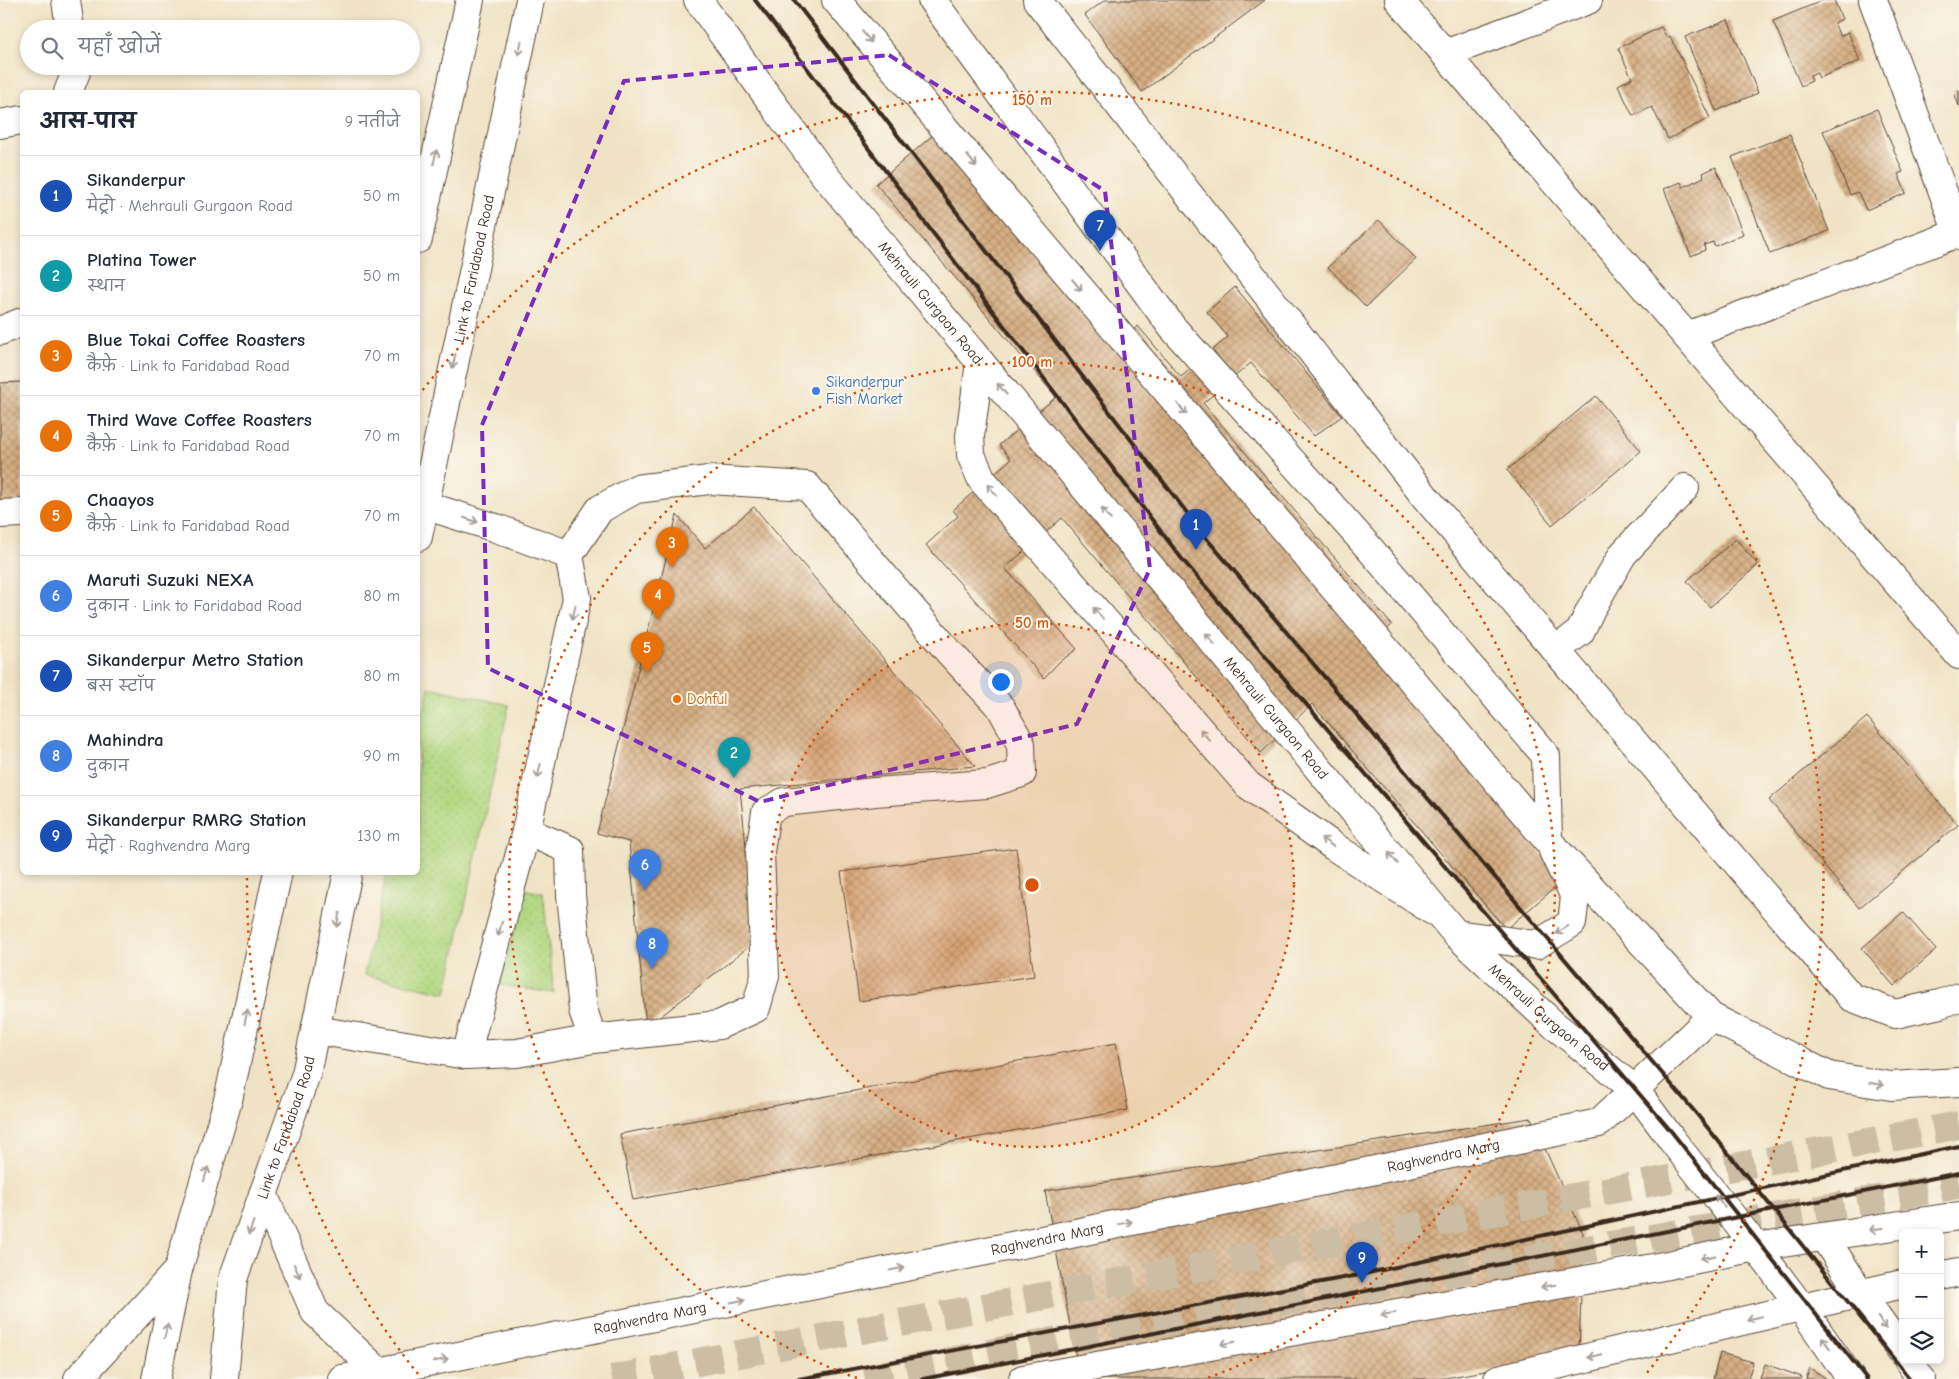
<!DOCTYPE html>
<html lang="hi">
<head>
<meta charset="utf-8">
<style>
	body { margin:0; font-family:"Comic Neue","Playpen Sans Deva",sans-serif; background:#f2f2f3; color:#1f2937 }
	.controls { position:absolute; right:15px; bottom:15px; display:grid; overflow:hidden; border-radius:8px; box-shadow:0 2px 8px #0003 }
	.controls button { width:45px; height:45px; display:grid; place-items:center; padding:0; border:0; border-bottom:1px solid #e0e1e3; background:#fff; color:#1f2937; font:25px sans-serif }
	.you { position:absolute; left:1000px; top:681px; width:18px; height:18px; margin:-12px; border:4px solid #fff; border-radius:50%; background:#1a73e8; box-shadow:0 0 0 8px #1a73e833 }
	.badge { display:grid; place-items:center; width:32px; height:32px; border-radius:50%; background:#2563eb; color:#fff; font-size:16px; font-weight:700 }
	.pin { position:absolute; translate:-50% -41px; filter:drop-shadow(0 1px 2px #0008) }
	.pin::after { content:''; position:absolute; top:26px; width:18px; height:15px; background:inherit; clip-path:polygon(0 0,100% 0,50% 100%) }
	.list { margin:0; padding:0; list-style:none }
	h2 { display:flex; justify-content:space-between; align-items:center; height:65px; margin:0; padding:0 20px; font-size:21px }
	h2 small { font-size:16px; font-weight:400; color:#747a83 }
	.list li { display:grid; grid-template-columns:32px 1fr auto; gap:15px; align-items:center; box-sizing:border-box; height:80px; padding:0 20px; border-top:1px solid #e0e1e3 }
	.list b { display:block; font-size:19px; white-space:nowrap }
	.list p { margin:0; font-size:16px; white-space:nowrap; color:#747a83 }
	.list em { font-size:16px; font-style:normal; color:#747a83 }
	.icon { flex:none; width:28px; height:28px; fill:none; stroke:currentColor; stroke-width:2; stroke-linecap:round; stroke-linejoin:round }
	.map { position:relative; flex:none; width:1959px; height:1379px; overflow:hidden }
	.search { position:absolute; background:#fff; box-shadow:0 2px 8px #0003; left:20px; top:20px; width:400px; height:55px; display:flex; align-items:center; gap:12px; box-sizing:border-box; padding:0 18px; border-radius:28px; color:#747a83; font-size:19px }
	.panel { position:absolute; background:#fff; box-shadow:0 2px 8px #0003; left:20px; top:90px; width:400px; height:785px; border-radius:8px }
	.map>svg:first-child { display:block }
	.grass { fill:url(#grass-dots); stroke:#768150 }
	.building { fill:url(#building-cross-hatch) }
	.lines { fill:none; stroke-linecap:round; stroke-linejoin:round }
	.major-tunnel { stroke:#ccbea4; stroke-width:28; stroke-dasharray:28 14; stroke-linecap:butt }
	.minor-casing { stroke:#564637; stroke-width:30 }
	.major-casing { stroke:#564637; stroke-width:30 }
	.highway-casing { stroke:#564637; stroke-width:30 }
	.minor { stroke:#fff; stroke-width:28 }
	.major { stroke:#fff; stroke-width:28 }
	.highway { stroke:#fff; stroke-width:28 }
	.rail { stroke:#3b2a1e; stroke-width:4 }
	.oneway { stroke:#a79f9a }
	.marked { fill:none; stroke:#7b2cbf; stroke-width:4; stroke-dasharray:10 6; stroke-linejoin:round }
	.ring { fill:none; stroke:#d7540e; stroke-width:2.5; stroke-dasharray:2.5 5 }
	.shop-dot { fill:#3f7fe0; stroke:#fbf7ec; stroke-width:2 }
	.food-dot { fill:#e8710a; stroke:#fbf7ec; stroke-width:2 }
	.labels { text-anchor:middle; stroke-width:4; stroke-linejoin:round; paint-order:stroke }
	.street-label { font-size:15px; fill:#3b2a1e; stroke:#fbf7ec }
	.shop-label { font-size:15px; fill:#366cbe; stroke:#fbf7ec; text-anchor:start }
	.food-label { font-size:15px; fill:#c56008; stroke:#fbf7ec; text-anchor:start }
	.centre { fill:#d7540e; stroke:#fbf7ec; stroke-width:2.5 }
	.ring-label { font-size:15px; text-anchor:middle; font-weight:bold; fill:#d7540e; stroke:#fbf7ec; stroke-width:4; stroke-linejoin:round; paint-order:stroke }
</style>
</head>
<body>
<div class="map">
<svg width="1959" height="1379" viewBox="0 0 1959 1379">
	<defs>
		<pattern id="grass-dots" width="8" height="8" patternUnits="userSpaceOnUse" patternTransform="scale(1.25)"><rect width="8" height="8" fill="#b2d882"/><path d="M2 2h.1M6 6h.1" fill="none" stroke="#9aba70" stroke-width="1.8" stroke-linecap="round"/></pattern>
		<pattern id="building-cross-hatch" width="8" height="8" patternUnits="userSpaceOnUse" patternTransform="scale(1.25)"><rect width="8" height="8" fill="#d7af84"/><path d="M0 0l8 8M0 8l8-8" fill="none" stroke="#b08f6b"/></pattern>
	</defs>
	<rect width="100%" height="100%" fill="#fbf7ec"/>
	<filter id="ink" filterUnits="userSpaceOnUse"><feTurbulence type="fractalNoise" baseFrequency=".02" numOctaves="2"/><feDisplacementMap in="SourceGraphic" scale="10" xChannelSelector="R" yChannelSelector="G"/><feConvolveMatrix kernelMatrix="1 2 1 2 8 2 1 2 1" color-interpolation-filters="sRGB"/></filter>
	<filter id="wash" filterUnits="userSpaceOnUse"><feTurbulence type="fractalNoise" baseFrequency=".0096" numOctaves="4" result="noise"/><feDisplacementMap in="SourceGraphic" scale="20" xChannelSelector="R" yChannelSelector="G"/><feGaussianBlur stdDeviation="1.12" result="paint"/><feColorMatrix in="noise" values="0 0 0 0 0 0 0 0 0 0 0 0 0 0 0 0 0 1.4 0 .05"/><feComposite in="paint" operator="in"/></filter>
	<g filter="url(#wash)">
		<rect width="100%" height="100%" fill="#f0e3c5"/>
		<!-- grass -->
		<g class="grass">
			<path d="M 429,687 L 509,705 L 446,993 L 364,975 L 387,873 L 418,872 L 418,737 Z"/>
			<path d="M 526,890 L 543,893 L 554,993 L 499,985 Z"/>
		</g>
		<g id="blocks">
			<!-- building -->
			<g class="building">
				<path d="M 1105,0 L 1265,0 L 1142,92 L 1085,15 Z"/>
				<path d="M 1824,0 L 1834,0 L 1842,19 L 1834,23 L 1840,36 L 1848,32 L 1860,61 L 1819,78 L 1817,73 L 1810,76 L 1812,81 L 1801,86 L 1773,21 Z"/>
				<path d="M 1728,20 L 1758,93 L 1716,111 L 1685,37 Z"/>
				<path d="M 1661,27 L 1667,38 L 1670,36 L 1710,118 L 1668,139 L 1652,107 L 1633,116 L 1618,85 L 1632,78 L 1618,48 Z"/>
				<path d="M 1959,90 L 1959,106 L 1954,92 Z"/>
				<path d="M 1877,109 L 1903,172 L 1898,174 L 1906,193 L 1866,210 L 1858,192 L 1850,195 L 1823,131 Z"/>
				<path d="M 1790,134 L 1829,231 L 1770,254 L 1732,157 Z"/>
				<path d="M 933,135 L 1113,348 L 1138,326 L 1181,377 L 1228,337 L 1207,312 L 1235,287 L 1342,416 L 1314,436 L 1251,363 L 1203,403 L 1392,625 L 1366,647 L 1564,880 L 1506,929 L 1312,704 L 1261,753 L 1062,518 L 1005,568 L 1077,649 L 1059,662 L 1044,678 L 926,545 L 958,516 L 953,510 L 1011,459 L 999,445 L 1056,397 L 876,184 Z"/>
				<path d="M 1716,167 L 1743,234 L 1715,246 L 1713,242 L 1704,245 L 1705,250 L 1691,256 L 1664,189 L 1681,182 L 1683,187 L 1704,177 L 1703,173 Z"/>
				<path d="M 1379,220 L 1416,259 L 1366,307 L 1328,267 Z"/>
				<path d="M 22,382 L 22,508 L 0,509 L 0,383 Z"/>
				<path d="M 1596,396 L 1641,451 L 1552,525 L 1507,470 Z"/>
				<path d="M 754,507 L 975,766 L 740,789 L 756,941 L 646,1028 L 629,842 L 597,833 L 677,515 L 705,548 Z"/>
				<path d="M 1736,539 L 1758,565 L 1710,607 L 1687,581 Z"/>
				<path d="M 1867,717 L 1958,825 L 1859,908 L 1769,800 Z"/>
				<path d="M 1016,848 L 1034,976 L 859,1001 L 841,872 Z"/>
				<path d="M 1903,912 L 1936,950 L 1894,986 L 1862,948 Z"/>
				<path d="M 1116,1043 L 1128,1110 L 633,1200 L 620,1134 Z"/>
				<path d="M 1531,1118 L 1583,1233 L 1579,1355 L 1439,1379 L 1080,1379 L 1045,1191 Z"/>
				<path d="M 1720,1353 L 1753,1362 L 1748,1379 L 1713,1379 Z"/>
				<path d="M 1765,1364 L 1802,1377 L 1801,1379 L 1760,1379 Z"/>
				<path d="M 1810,1368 L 1827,1379 L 1806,1379 Z"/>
			</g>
		</g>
	</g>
	<g filter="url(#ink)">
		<use href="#blocks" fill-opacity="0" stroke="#564637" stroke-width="1"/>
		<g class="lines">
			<!-- major-tunnel -->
			<g class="major-tunnel">
				<path d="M 612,1379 L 862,1330 L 1959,1125"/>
				<path d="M 865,1379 L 1018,1347 L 1959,1185"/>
			</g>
			<defs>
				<g id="minor">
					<path d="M 66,0 L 70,29"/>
					<path d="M 932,0 L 1172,327 L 1370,549 L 1546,756 L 1548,841"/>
					<path d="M 1037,0 L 1426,498 L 1851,997 L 1895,1014 L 1940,1004 L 1959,997"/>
					<path d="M 1399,0 L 1959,655"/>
					<path d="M 1873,0 L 1959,236"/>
					<path d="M 1445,54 L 1588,0"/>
					<path d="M 68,92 L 76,72 L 75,66"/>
					<path d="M 0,124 L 22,120"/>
					<path d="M 0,331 L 22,322"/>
					<path d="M 1687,336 L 1958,233"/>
					<path d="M 980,362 L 970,436 L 971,455 L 982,480 L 1248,785 L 1333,846 L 1433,911"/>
					<path d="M 0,514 L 22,513"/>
					<path d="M 1556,650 L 1580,632 L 1591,609 L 1623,554 L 1685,488"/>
					<path d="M 526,831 L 570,850 L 571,895 L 583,1010 L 593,1039 L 719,1025 L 756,1008 L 765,976 L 760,852 L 766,812 L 784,802 L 875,792 L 987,784 L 1022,773 L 1021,744 L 1001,708 L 949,652 L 807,486 L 709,480 L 636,489 L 600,509 L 569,555"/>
					<path d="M 315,1030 L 466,1055 L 526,831 L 577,598 L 569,555 L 496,528 L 424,505"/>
					<path d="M 466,1055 L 517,1053 L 593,1039"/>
					<path d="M 1824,1237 L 1861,1294 L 1903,1353"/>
					<path d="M 1940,1276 L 1959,1272"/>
					<path d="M 1908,1360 L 1921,1379"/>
					<path id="s1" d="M 342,1379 L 1042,1240 L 1599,1123 L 1711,1017"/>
					<path d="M 1023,1379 L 1653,1268 L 1756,1247 L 1801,1307 L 1851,1379"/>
					<path d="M 1498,1379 L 1801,1307 L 1903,1284"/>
				</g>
				<g id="major">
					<path d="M 418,239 L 470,0"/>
					<path id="s2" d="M 418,537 L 530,0"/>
					<path d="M 1456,934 L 1536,945 L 1572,923 L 1575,897 L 1553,851"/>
					<path d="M 263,1194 L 315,1312 L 380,1373"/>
					<path d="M 78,1379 L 178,1270"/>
					<path d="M 156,1379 L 178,1270 L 228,1100 L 278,872"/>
					<path id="s3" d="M 224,1379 L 233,1279 L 306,1074 L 348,872"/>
				</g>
				<g id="highway">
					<path id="s4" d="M 698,0 L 822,172 L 1441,916 L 1456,934 L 1553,1024 L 1635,1090 L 1672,1140 L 1756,1247 L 1959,1216"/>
					<path d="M 836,0 L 1548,841 L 1711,1017 L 1829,1076 L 1891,1086 L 1959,1082"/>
				</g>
			</defs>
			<!-- minor casing -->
			<use href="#minor" class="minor-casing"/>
			<!-- major casing -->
			<use href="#major" class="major-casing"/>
			<!-- highway casing -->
			<use href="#highway" class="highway-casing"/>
			<!-- minor -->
			<use href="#minor" class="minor"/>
			<!-- major -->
			<use href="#major" class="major"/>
			<!-- highway -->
			<use href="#highway" class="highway"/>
			<!-- rail -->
			<g class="rail">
				<path d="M 755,0 L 1182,559 L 1671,1131 L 1867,1379"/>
				<path d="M 794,0 L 1207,539 L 1695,1112 L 1910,1379"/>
				<path d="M 799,1379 L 1359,1275 L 1959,1146"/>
				<path d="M 923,1379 L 1959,1173"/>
			</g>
		</g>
		<!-- one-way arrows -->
		<defs><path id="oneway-shaft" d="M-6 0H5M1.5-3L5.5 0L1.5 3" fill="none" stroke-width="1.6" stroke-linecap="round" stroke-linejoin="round" transform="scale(1.25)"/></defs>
		<g class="oneway">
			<use href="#oneway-shaft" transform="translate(867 37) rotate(50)"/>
			<use href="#oneway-shaft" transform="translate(520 48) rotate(102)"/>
			<use href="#oneway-shaft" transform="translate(435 157) rotate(-78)"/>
			<use href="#oneway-shaft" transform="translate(972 161) rotate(50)"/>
			<use href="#oneway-shaft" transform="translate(1077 285) rotate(50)"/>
			<use href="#oneway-shaft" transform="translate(454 361) rotate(102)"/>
			<use href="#oneway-shaft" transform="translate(1002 389) rotate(-130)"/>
			<use href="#oneway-shaft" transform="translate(1182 409) rotate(50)"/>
			<use href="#oneway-shaft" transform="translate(992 490) rotate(-131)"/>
			<use href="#oneway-shaft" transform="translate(1106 514) rotate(-130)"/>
			<use href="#oneway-shaft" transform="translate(471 520) rotate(18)"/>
			<use href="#oneway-shaft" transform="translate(574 612) rotate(102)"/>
			<use href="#oneway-shaft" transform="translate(1098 613) rotate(-131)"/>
			<use href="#oneway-shaft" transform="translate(1210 639) rotate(-130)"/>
			<use href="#oneway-shaft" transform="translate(1205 735) rotate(-131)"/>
			<use href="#oneway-shaft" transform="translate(539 771) rotate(102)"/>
			<use href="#oneway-shaft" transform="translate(1327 842) rotate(-144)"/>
			<use href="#oneway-shaft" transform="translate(1393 858) rotate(-130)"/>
			<use href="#oneway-shaft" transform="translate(338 920) rotate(102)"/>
			<use href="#oneway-shaft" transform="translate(500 929) rotate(105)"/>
			<use href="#oneway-shaft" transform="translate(1562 930) rotate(149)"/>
			<use href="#oneway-shaft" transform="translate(246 1017) rotate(-78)"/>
			<use href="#oneway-shaft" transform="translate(1877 1084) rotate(9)"/>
			<use href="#oneway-shaft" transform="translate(206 1174) rotate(-74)"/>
			<use href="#oneway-shaft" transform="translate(1720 1201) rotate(-128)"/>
			<use href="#oneway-shaft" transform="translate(1125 1223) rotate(-12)"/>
			<use href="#oneway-shaft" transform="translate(251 1228) rotate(110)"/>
			<use href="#oneway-shaft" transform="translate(1876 1229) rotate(171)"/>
			<use href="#oneway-shaft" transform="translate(1708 1257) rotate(169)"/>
			<use href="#oneway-shaft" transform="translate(897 1269) rotate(-11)"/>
			<use href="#oneway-shaft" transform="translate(297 1271) rotate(66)"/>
			<use href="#oneway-shaft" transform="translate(1548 1286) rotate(170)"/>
			<use href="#oneway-shaft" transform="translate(738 1301) rotate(-11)"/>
			<use href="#oneway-shaft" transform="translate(1388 1314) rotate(170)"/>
			<use href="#oneway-shaft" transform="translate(1754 1318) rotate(167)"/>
			<use href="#oneway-shaft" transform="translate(1882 1323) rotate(55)"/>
			<use href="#oneway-shaft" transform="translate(166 1331) rotate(-78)"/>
			<use href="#oneway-shaft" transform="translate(1228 1343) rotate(170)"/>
			<use href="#oneway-shaft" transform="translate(1826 1343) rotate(-125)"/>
			<use href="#oneway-shaft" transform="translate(1595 1356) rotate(167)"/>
			<use href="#oneway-shaft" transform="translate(441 1360) rotate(-11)"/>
		</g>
	</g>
	<!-- marked area -->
	<path class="marked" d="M 889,55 L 1105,191 L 1150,569 L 1077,724 L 760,802 L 488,668 L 482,425 L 624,81 Z"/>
	<!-- distance rings -->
	<circle cx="1032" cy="885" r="262" fill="#d7540e" fill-opacity=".12"/>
	<g class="ring">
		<circle cx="1032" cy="885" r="262"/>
		<path d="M857 1378A523 523 0 1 1 1207 1378"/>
		<path d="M418 1374A785 785 0 0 1 247 878M418 396A785 785 0 1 1 1646 1374"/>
	</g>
	<!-- markers -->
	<circle class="shop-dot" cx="816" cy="391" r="5"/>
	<circle class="food-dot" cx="677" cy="699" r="5"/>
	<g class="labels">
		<!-- street labels -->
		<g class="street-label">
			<text dy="5" stroke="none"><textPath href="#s2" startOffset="274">Link to Faridabad Road</textPath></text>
			<text dy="5" stroke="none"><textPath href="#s4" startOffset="382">Mehrauli Gurgaon Road</textPath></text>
			<text dy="5" stroke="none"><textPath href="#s4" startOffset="922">Mehrauli Gurgaon Road</textPath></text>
			<text dy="5" stroke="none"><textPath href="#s4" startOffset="1328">Mehrauli Gurgaon Road</textPath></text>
			<text dy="5" stroke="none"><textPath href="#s3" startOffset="261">Link to Faridabad Road</textPath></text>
			<text dy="5" stroke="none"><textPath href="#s1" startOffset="1124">Raghvendra Marg</textPath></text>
			<text dy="5" stroke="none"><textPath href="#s1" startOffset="719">Raghvendra Marg</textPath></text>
			<text dy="5" stroke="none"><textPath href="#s1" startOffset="314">Raghvendra Marg</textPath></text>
		</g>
		<!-- shop labels -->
		<g class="shop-label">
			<text x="826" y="387">Sikanderpur<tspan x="826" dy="17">Fish Market</tspan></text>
		</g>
		<!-- food labels -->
		<g class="food-label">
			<text x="687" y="704">Dohful</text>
		</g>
	</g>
	<circle cx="1032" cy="885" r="8" class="centre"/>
	<g class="ring-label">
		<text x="1032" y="105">150 m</text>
		<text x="1032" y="367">100 m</text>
		<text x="1032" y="628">50 m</text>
	</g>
</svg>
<div class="controls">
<button>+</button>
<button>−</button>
<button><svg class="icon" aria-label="layers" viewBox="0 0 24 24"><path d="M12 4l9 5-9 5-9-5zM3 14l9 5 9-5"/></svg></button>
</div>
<div class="you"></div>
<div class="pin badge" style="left:1196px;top:550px;background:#1a4fb4">1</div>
<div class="pin badge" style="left:734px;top:778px;background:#0f9aa8">2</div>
<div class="pin badge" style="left:672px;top:568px;background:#e8710a">3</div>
<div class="pin badge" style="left:658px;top:620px;background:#e8710a">4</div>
<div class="pin badge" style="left:647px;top:673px;background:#e8710a">5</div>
<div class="pin badge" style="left:645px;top:890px;background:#3f7fe0">6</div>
<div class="pin badge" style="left:1100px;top:251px;background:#1a4fb4">7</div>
<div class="pin badge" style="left:652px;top:969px;background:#3f7fe0">8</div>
<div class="pin badge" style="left:1362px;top:1283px;background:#1a4fb4">9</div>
<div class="search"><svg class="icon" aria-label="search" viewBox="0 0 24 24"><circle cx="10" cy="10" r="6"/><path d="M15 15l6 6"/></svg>यहाँ खोजें</div>
<section class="panel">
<h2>आस-पास<small>9 नतीजे</small></h2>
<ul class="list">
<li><span class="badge" style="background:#1a4fb4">1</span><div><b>Sikanderpur</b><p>मेट्रो · Mehrauli Gurgaon Road</p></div><em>50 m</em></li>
<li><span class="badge" style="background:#0f9aa8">2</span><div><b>Platina Tower</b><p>स्थान</p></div><em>50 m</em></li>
<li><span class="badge" style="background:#e8710a">3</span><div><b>Blue Tokai Coffee Roasters</b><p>कैफ़े · Link to Faridabad Road</p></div><em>70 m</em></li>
<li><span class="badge" style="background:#e8710a">4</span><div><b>Third Wave Coffee Roasters</b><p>कैफ़े · Link to Faridabad Road</p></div><em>70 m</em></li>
<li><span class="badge" style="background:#e8710a">5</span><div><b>Chaayos</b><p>कैफ़े · Link to Faridabad Road</p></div><em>70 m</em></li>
<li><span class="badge" style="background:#3f7fe0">6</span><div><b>Maruti Suzuki NEXA</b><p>दुकान · Link to Faridabad Road</p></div><em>80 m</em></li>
<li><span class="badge" style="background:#1a4fb4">7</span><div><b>Sikanderpur Metro Station</b><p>बस स्टॉप</p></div><em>80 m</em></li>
<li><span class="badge" style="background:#3f7fe0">8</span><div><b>Mahindra</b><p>दुकान</p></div><em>90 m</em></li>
<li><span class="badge" style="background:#1a4fb4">9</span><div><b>Sikanderpur RMRG Station</b><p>मेट्रो · Raghvendra Marg</p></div><em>130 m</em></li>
</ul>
</section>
</div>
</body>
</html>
